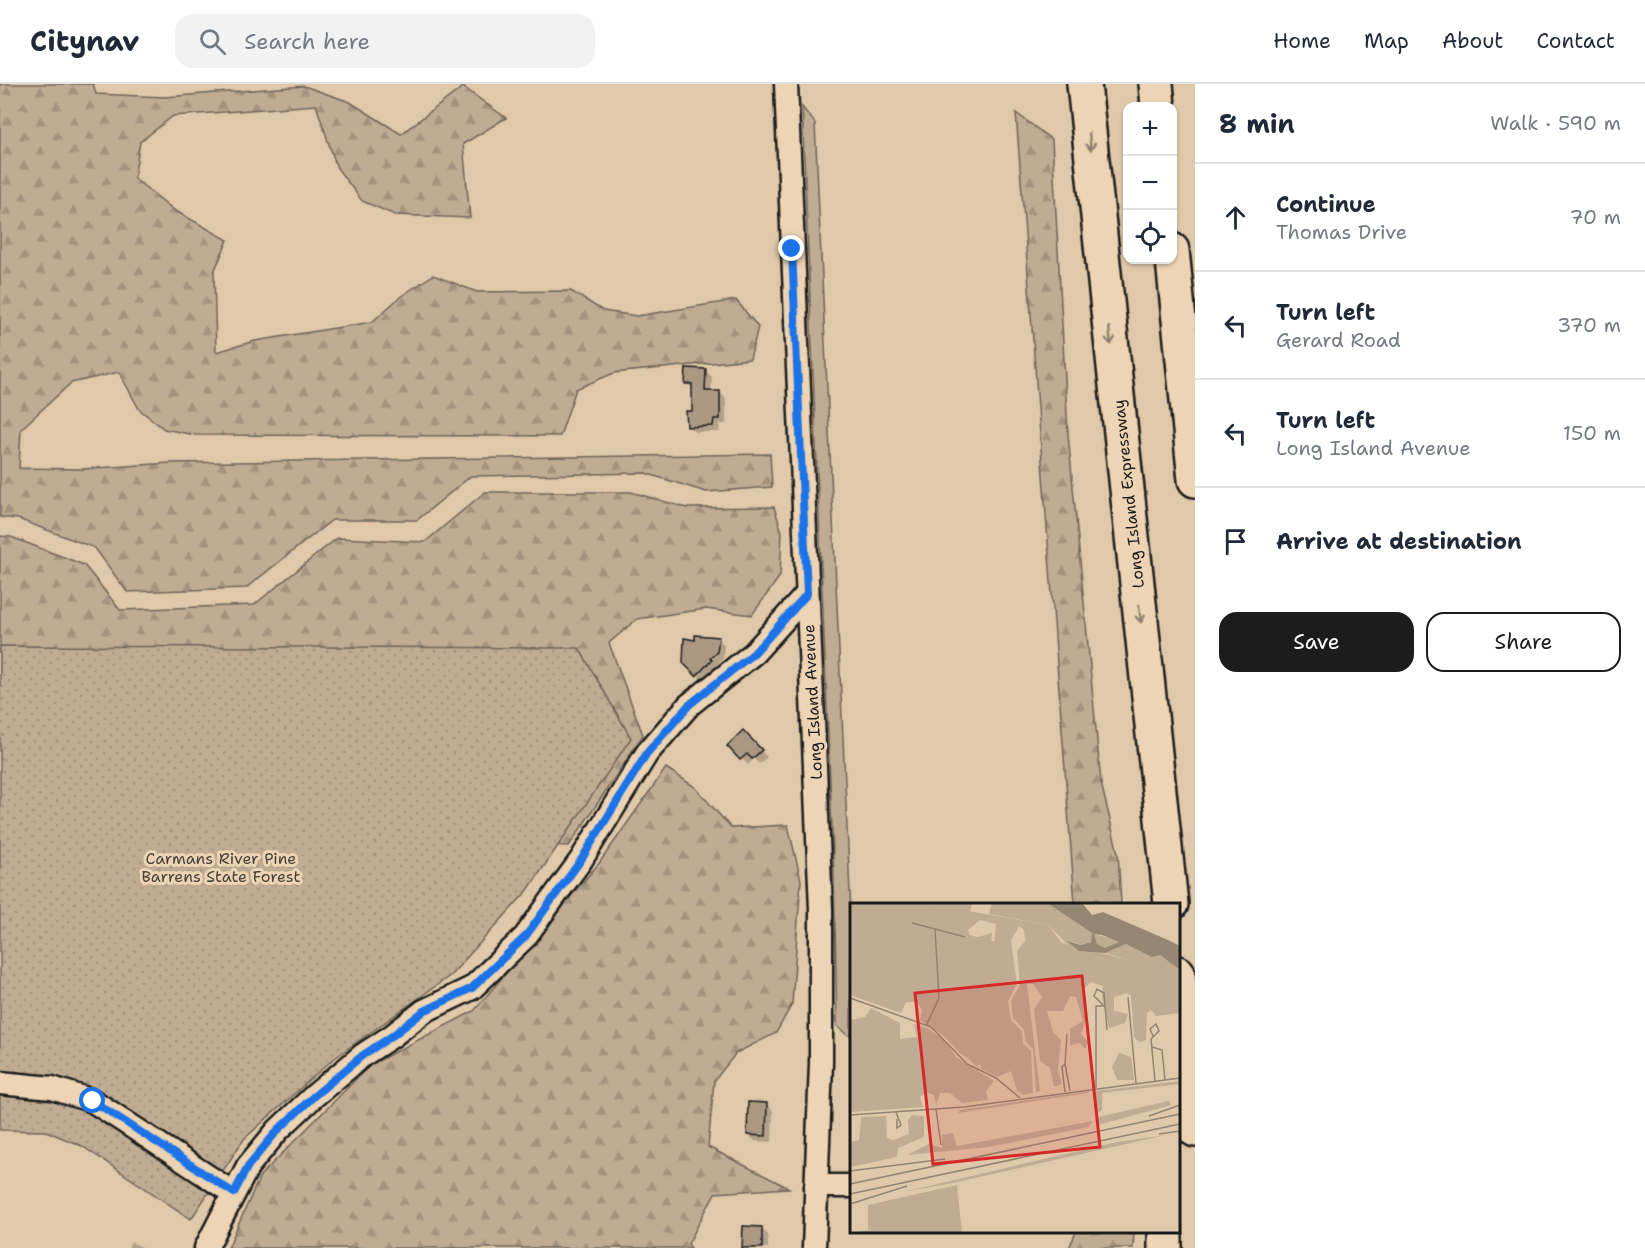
<!DOCTYPE html>
<html lang="en">
<head>
<meta charset="utf-8">
<style>
	body { margin:0; font-family:"Shantell Sans",sans-serif; background:#f2f2f3; color:#1f2937 }
	.controls { position:absolute; right:18px; top:18px; display:grid; overflow:hidden; border-radius:12px; box-shadow:0 2px 4px #0004 }
	.controls button { width:54px; height:54px; display:grid; place-items:center; padding:0; border:0; border-bottom:2px solid #e0e1e3; background:#fff; color:#1f2937; font:30px sans-serif }
	.stop { position:absolute; width:18px; height:18px; margin:-14px; border:4px solid #1a73e8; border-radius:50%; background:#fff }
	.stop.end { background:#1a73e8; border-color:#fff; box-shadow:0 2px 6px #0008 }
	.list { margin:0; padding:0; list-style:none }
	h2 { display:flex; justify-content:space-between; align-items:center; height:78px; margin:0; padding:0 24px; font-size:26px }
	h2 small { font-size:20px; font-weight:400; color:#747a83 }
	.list li { display:grid; grid-template-columns:39px 1fr auto; gap:18px; align-items:center; box-sizing:border-box; height:108px; padding:0 24px; border-top:2px solid #e0e1e3 }
	.list b { display:block; font-size:22px; white-space:nowrap }
	.list p { margin:0; font-size:20px; white-space:nowrap; color:#747a83 }
	.list em { font-size:20px; font-style:normal; color:#747a83 }
	.actions { display:flex; gap:12px; padding:18px 24px }
	.actions a { flex:1; padding:14px 0; border:2px solid #1c1c1c; border-radius:18px; text-align:center; font-size:21px; color:#1c1c1c }
	.actions .main { background:#1c1c1c; color:#fff }
	.icon { flex:none; width:33px; height:33px; fill:none; stroke:currentColor; stroke-width:2; stroke-linecap:round; stroke-linejoin:round }
	.map { position:relative; flex:none; width:1195px; height:1164px; overflow:hidden }
	header { display:flex; align-items:center; gap:36px; box-sizing:border-box; height:84px; padding:0 30px; background:#fff; border-bottom:2px solid #e0e1e3 }
	header strong { font-size:28px }
	nav { display:flex; gap:33px; margin-inline-start:auto; font-size:21px }
	.search { width:420px; height:54px; background:#f2f2f3; display:flex; align-items:center; gap:15px; box-sizing:border-box; padding:0 21px; border-radius:18px; color:#747a83; font-size:22px }
	main { display:flex }
	aside { flex:1; background:#fff }
	.map>svg:first-child { display:block }
	.grass { fill:#c0ac93; stroke:#6e6458; stroke-width:1.5 }
	.forest { fill:url(#forest-firs); stroke:#6e6458; stroke-width:1.5 }
	.park { fill:url(#park-dots); stroke:#6e6458; stroke-width:1.5 }
	.shadow { fill:#0003 }
	.building { fill:#aa9883; stroke:#1c1c1c; stroke-width:1.5 }
	.lines { fill:none; stroke-linecap:round; stroke-linejoin:round }
	.minor-casing { stroke:#1c1c1c; stroke-width:27 }
	.highway-casing { stroke:#1c1c1c; stroke-width:38 }
	.minor { stroke:#edd4b4; stroke-width:22 }
	.highway { stroke:#edd4b4; stroke-width:33 }
	.oneway { stroke:#8f8170 }
	.route { stroke:#1a73e8; stroke-width:8 }
	.labels { text-anchor:middle; stroke-width:6; stroke-linejoin:round; paint-order:stroke }
	.street-label { font-size:16px; fill:#1c1c1c; stroke:#edd4b4 }
	.park-label { font-size:16px; fill:#45403a; stroke:#edd4b4 }
	.inset-road { fill:none; stroke:#928472; stroke-width:1.5 }
	.view { fill:#d62828; fill-opacity:0.15; stroke:#d62828; stroke-width:3 }
	.inset-edge { fill:none; stroke:#1c1c1c; stroke-width:3 }
</style>
</head>
<body>
<header>
<strong>Citynav</strong>
<div class="search"><svg class="icon" aria-label="search" viewBox="0 0 24 24"><circle cx="10" cy="10" r="6"/><path d="M15 15l6 6"/></svg>Search here</div>
<nav><a>Home</a><a>Map</a><a>About</a><a>Contact</a></nav>
</header>
<main>
<div class="map">
<svg width="1195" height="1164" viewBox="0 0 1195 1164">
	<defs>
		<pattern id="forest-firs" width="22" height="20" patternUnits="userSpaceOnUse" patternTransform="scale(1.5)"><rect width="22" height="20" fill="#c0ac93"/><path d="M5 1l3.5 6h-7zM16 11l3.5 6h-7z" fill="#a4937e"/></pattern>
		<pattern id="park-dots" width="8" height="8" patternUnits="userSpaceOnUse" patternTransform="scale(1.5)"><rect width="8" height="8" fill="#c0ac93"/><path d="M2 2h.1M6 6h.1" fill="none" stroke="#a4937e" stroke-width="1.8" stroke-linecap="round"/></pattern>
	</defs>
	<rect width="100%" height="100%" fill="#e0c9ab"/>
	<filter id="ink" filterUnits="userSpaceOnUse"><feTurbulence type="fractalNoise" baseFrequency=".0167" numOctaves="2"/><feDisplacementMap in="SourceGraphic" scale="12" xChannelSelector="R" yChannelSelector="G"/><feConvolveMatrix kernelMatrix="1 2 1 2 8 2 1 2 1" color-interpolation-filters="sRGB"/></filter>
	<g filter="url(#ink)">
		<!-- grass -->
		<path class="grass" d="M 802,23 L 815,39 L 851,830 L 851,953 L 837,942 L 834,793 Z"/>
		<!-- forest -->
		<g class="forest">
			<path d="M 0,0 L 93,0 L 96,10 L 165,13 L 304,2 L 350,18 L 401,50 L 463,3 L 506,34 L 463,60 L 470,134 L 395,131 L 362,117 L 337,84 L 316,21 L 173,32 L 140,58 L 134,94 L 174,126 L 228,156 L 214,188 L 216,268 L 255,257 L 372,238 L 400,213 L 433,191 L 477,208 L 571,207 L 603,227 L 637,232 L 736,216 L 758,243 L 750,275 L 614,289 L 576,305 L 560,352 L 195,351 L 164,345 L 139,325 L 119,288 L 71,299 L 21,345 L 19,384 L 82,385 L 170,379 L 770,370 L 772,403 L 706,408 L 645,389 L 471,392 L 417,436 L 332,436 L 246,504 L 127,508 L 95,464 L 18,435 L 0,433 Z"/>
			<path d="M 1016,29 L 1052,56 L 1068,350 L 1101,699 L 1118,769 L 1121,820 L 1075,820 Z"/>
			<path d="M 485,408 L 631,408 L 687,424 L 774,423 L 782,448 L 780,492 L 752,531 L 706,525 L 637,535 L 609,559 L 643,651 L 569,762 L 506,760 L 0,630 L 0,452 L 11,453 L 84,481 L 120,526 L 254,521 L 337,454 L 425,458 Z"/>
			<path d="M 666,684 L 695,703 L 731,744 L 788,741 L 801,796 L 792,920 L 776,949 L 736,969 L 714,997 L 708,1063 L 789,1104 L 715,1109 L 688,1160 L 691,1164 L 228,1164 L 260,1092 L 370,981 L 474,927 L 600,778 Z"/>
			<path d="M 1076,1148 L 1134,1148 L 1133,1164 L 1069,1164 Z"/>
		</g>
		<!-- park -->
		<path class="park" d="M 0,562 L 579,564 L 631,654 L 528,806 L 451,891 L 332,976 L 244,1055 L 191,1135 L 82,1062 L 46,1047 L 0,1046 Z"/>
		<!-- shadow -->
		<g class="shadow">
			<path d="M 705,287 L 712,293 L 711,308 L 720,308 L 726,315 L 726,340 L 720,340 L 719,348 L 695,348 L 688,342 L 693,328 L 694,306 L 687,299 Z"/>
			<path d="M 718,554 L 724,561 L 723,574 L 703,597 L 684,578 L 696,558 Z"/>
			<path d="M 743,648 L 767,673 L 759,680 L 754,675 L 748,681 L 729,662 Z"/>
			<path d="M 767,1020 L 773,1027 L 772,1058 L 755,1057 L 748,1051 Z"/>
			<path d="M 762,1144 L 768,1151 L 768,1164 L 744,1164 Z"/>
			<path d="M 131,1158 L 144,1164 L 128,1164 Z"/>
		</g>
		<!-- building -->
		<g class="building">
			<path d="M 686,284 L 706,285 L 705,307 L 720,307 L 720,335 L 714,335 L 713,342 L 687,343 L 686,327 L 692,327 L 692,300 L 685,300 Z"/>
			<path d="M 695,551 L 719,553 L 717,568 L 710,574 L 712,576 L 696,592 L 683,579 L 684,554 L 695,556 Z"/>
			<path d="M 743,646 L 762,666 L 752,675 L 747,670 L 740,676 L 727,662 Z"/>
			<path d="M 748,1018 L 767,1019 L 766,1052 L 747,1051 Z"/>
			<path d="M 743,1142 L 762,1143 L 762,1164 L 742,1164 Z"/>
		</g>
		<g class="lines">
			<defs>
				<g id="minor">
					<path d="M 786,0 L 821,825 L 821,979 L 814,1164"/>
					<path d="M 0,999 L 52,1004 L 93,1017 L 233,1109"/>
					<path d="M 816,1102 L 852,1102"/>
					<path d="M 206,1164 L 248,1082 L 278,1046 L 314,1012 L 363,971 L 392,952 L 424,927 L 472,904 L 525,853 L 581,776 L 647,669 L 689,621 L 754,569 L 807,510"/>
				</g>
				<g id="highway">
					<path d="M 1084,0 L 1171,820"/>
					<path d="M 1156,0 L 1158,22"/>
					<path d="M 1172,166 L 1195,396"/>
					<path d="M 1178,889 L 1195,1046"/>
					<path d="M 1165,1164 L 1165,1148"/>
				</g>
			</defs>
			<!-- minor casing -->
			<use href="#minor" class="minor-casing"/>
			<!-- highway casing -->
			<use href="#highway" class="highway-casing"/>
			<!-- minor -->
			<use href="#minor" class="minor"/>
			<!-- highway -->
			<use href="#highway" class="highway"/>
		</g>
		<!-- one-way arrows -->
		<defs><path id="oneway-shaft" d="M-6 0H5M1.5-3L5.5 0L1.5 3" fill="none" stroke-width="1.6" stroke-linecap="round" stroke-linejoin="round" transform="scale(1.5)"/></defs>
		<g class="oneway">
			<use href="#oneway-shaft" transform="translate(1090 58) rotate(84)"/>
			<use href="#oneway-shaft" transform="translate(1110 252) rotate(84)"/>
			<use href="#oneway-shaft" transform="translate(1140 530) rotate(84)"/>
		</g>
	</g>
	<g class="lines" filter="url(#ink)">
		<!-- route -->
		<path class="route" d="M 93,1017 L 234,1109 L 248,1082 L 278,1046 L 314,1012 L 363,971 L 392,952 L 424,927 L 472,904 L 525,853 L 581,776 L 647,669 L 689,621 L 754,569 L 807,510 L 792,165"/>
	</g>
	<g class="labels">
		<!-- street labels -->
		<g class="street-label">
			<text transform="translate(1128 410) rotate(-96)" y="6">Long Island Expressway</text>
			<text transform="translate(812 618) rotate(-93)" y="6">Long Island Avenue</text>
		</g>
		<!-- park labels -->
		<g class="park-label">
			<text x="221" y="780">Carmans River Pine<tspan x="221" dy="18">Barrens State Forest</tspan></text>
		</g>
	</g>
	<!-- overview -->
	<g transform="translate(850 819)">
		<rect width="330" height="330" fill="#e0c9ab"/>
		<path d="M 330,178 L 330,181 L 252,190 L 252,207 L 246,211 L 246,188 ZM 240,188 L 238,190 L 108,210 L 110,207 ZM 319,198 L 321,202 L 248,222 L 248,214 Z" fill="#c0ac93"/>
		<path d="M 0,0 L 72,0 L 198,22 L 212,40 L 279,57 L 330,91 L 330,110 L 306,113 L 301,107 L 297,110 L 296,137 L 289,139 L 284,134 L 281,93 L 277,90 L 264,94 L 264,108 L 278,111 L 275,120 L 259,125 L 252,94 L 253,83 L 241,79 L 232,87 L 236,116 L 231,131 L 238,139 L 235,146 L 230,140 L 220,142 L 220,126 L 233,118 L 226,94 L 220,93 L 213,108 L 197,108 L 203,129 L 211,137 L 208,167 L 212,181 L 204,184 L 200,165 L 190,158 L 184,106 L 192,94 L 183,81 L 177,81 L 190,188 L 186,189 L 183,146 L 176,139 L 174,127 L 163,115 L 161,98 L 170,82 L 167,48 L 175,38 L 174,27 L 169,23 L 161,38 L 167,81 L 158,98 L 161,117 L 172,128 L 173,140 L 181,148 L 183,190 L 173,192 L 167,188 L 161,168 L 148,174 L 131,166 L 146,21 L 130,17 L 118,27 L 121,36 L 142,30 L 128,165 L 100,137 L 70,117 L 72,107 L 67,99 L 56,99 L 51,110 L 0,92 ZM 21,105 L 50,120 L 50,136 L 67,134 L 64,121 L 79,126 L 97,140 L 106,154 L 144,178 L 136,188 L 138,197 L 112,200 L 100,190 L 90,190 L 86,202 L 84,192 L 76,189 L 70,194 L 73,204 L 0,209 L 0,117 L 15,114 ZM 269,150 L 281,154 L 284,177 L 267,177 L 262,164 ZM 62,212 L 74,213 L 74,234 L 48,245 L 47,254 L 0,264 L 0,239 L 9,237 L 11,214 L 36,213 L 37,235 L 43,237 L 59,231 L 58,217 ZM 243,218 L 239,224 L 139,244 L 57,252 L 79,241 L 92,245 L 92,232 L 103,230 L 107,243 ZM 316,232 L 103,280 L 53,289 L 267,239 ZM 107,282 L 112,330 L 0,330 L 18,327 L 18,302 Z" fill="#c0ac93"/>
		<path d="M 142,0 L 197,0 L 242,30 L 242,38 L 231,42 L 221,38 L 229,48 L 223,47 L 198,22 L 139,11 ZM 244,31 L 266,37 L 269,39 L 255,45 L 247,41 ZM 276,41 L 310,52 L 330,67 L 330,91 L 279,57 L 255,50 Z" fill="#c0ac93"/>
		<path d="M 82,0 L 122,0 L 115,31 L 147,39 L 160,164 L 148,173 L 111,151 L 84,123 L 72,117 L 83,95 L 79,30 L 76,26 Z" fill="#c0ac93"/>
		<path d="M 197,0 L 233,1 L 242,12 L 253,9 L 318,37 L 330,43 L 330,67 L 310,52 L 302,54 L 276,41 L 255,50 L 229,48 L 217,38 L 231,42 L 241,39 L 242,30 ZM 244,31 L 252,32 L 269,39 L 255,45 L 247,41 Z" fill="#958773" fill-rule="evenodd"/>
		<path class="inset-road" d="M 62,20 L 115,34M 278,94 L 286,180M 0,95 L 81,124 L 117,161 L 146,175 L 170,195M 76,123 L 89,95 L 85,26M 303,133 L 300,126 L 306,121 L 309,128 L 301,136 L 305,178M 302,144 L 312,147 L 315,177M 215,161 L 217,131M 246,185 L 246,103 L 254,103 L 244,93 L 247,86 L 254,90 L 257,127M 215,189 L 212,164 L 215,161 L 220,188M 86,206 L 91,242M 46,209 L 51,222 L 47,225 L 47,216M 0,212 L 114,204 L 330,175M 299,213 L 330,202M 309,231 L 330,228M 0,268 L 95,256M 0,281 L 330,211M 0,291 L 330,221M 0,301 L 57,283"/>
		<path class="view" d="M 232,73 L 250,244 L 83,261 L 65,90 Z"/>
		<rect width="330" height="330" class="inset-edge"/>
	</g>
</svg>
<div class="controls">
<button>+</button>
<button>−</button>
<button><svg class="icon" aria-label="locate" viewBox="0 0 24 24"><circle cx="12" cy="12" r="6"/><path d="M12 2v4M12 18v4M2 12h4M18 12h4"/></svg></button>
</div>
<div class="stop" style="left:93px;top:1017px"></div>
<div class="stop end" style="left:792px;top:165px"></div>
</div>
<aside>
<h2>8 min<small>Walk · 590 m</small></h2>
<ul class="list">
<li><svg class="icon" aria-label="ahead" viewBox="0 0 24 24"><path d="M12 20V5M6 11l6-6 6 6"/></svg><div><b>Continue</b><p>Thomas Drive</p></div><em>70 m</em></li>
<li><svg class="icon" aria-label="left" viewBox="0 0 24 24"><path d="M17 20v-9H6M10 6l-5 5 5 5"/></svg><div><b>Turn left</b><p>Gerard Road</p></div><em>370 m</em></li>
<li><svg class="icon" aria-label="left" viewBox="0 0 24 24"><path d="M17 20v-9H6M10 6l-5 5 5 5"/></svg><div><b>Turn left</b><p>Long Island Avenue</p></div><em>150 m</em></li>
<li><svg class="icon" aria-label="arrive" viewBox="0 0 24 24"><path d="M6 21V4h12l-3 4 3 4H6"/></svg><div><b>Arrive at destination</b></div></li>
</ul>
<div class="actions"><a class="main">Save</a><a>Share</a></div>
</aside>
</main>
</body>
</html>
